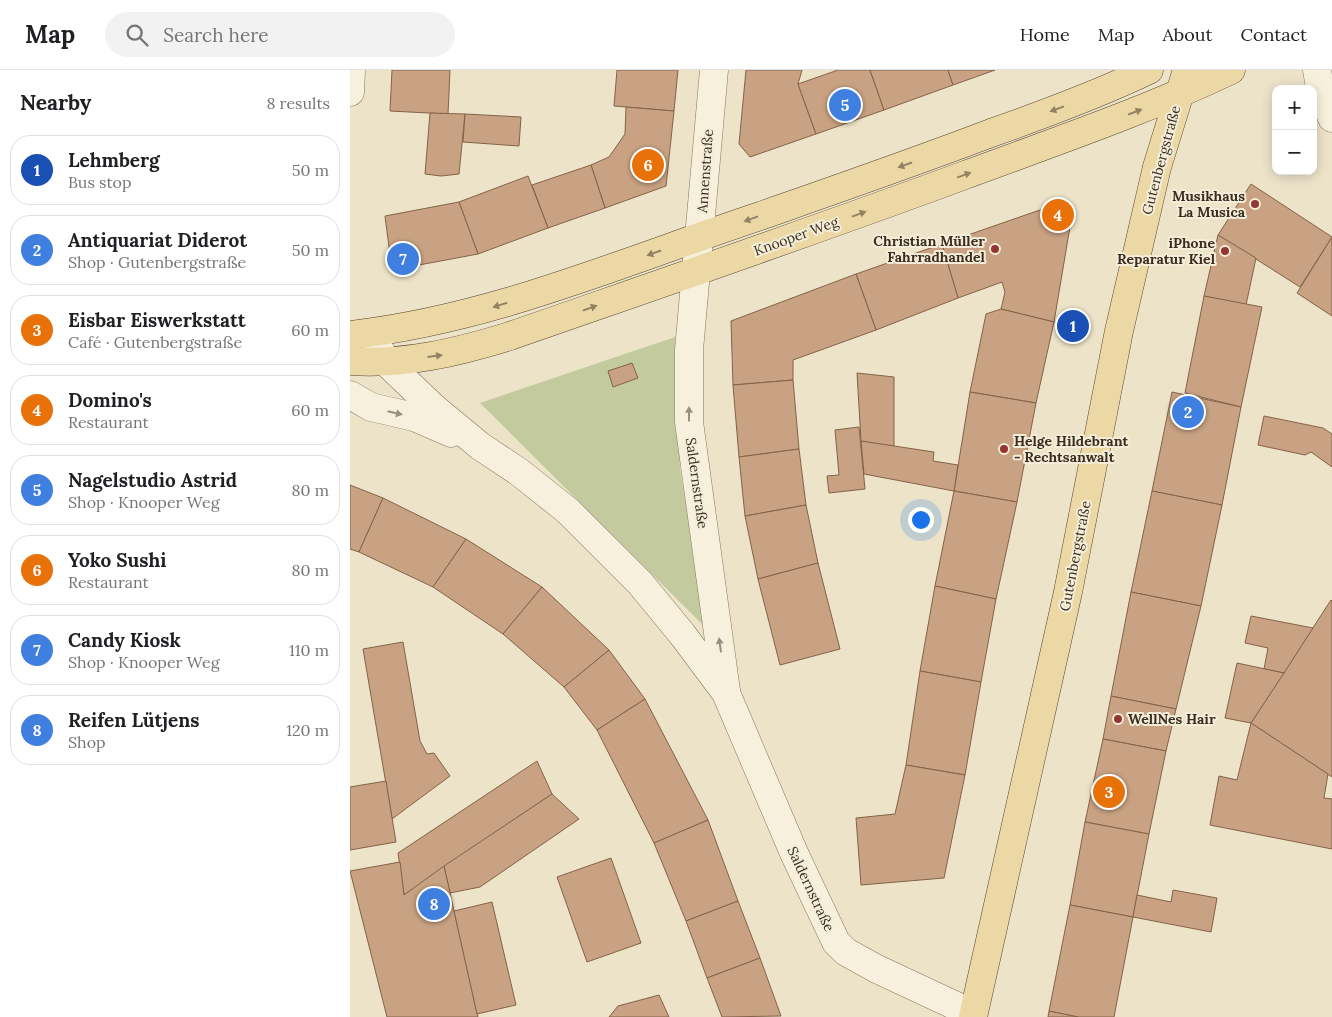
<!DOCTYPE html>
<html lang="en">
<head>
<meta charset="utf-8">
<style>
	body { margin:0; font-family:Lora,serif; background:#f2f2f2; color:#202124 }
	.controls { position:absolute; right:15px; top:15px; display:grid; overflow:hidden; border-radius:10px; box-shadow:0 2px 12px #0003 }
	.controls button { width:45px; height:45px; display:grid; place-items:center; padding:0; border:0; border-bottom:1px solid #e0e0e0; background:#fff; color:#202124; font:25px sans-serif }
	.you { position:absolute; left:570px; top:449px; width:18px; height:18px; margin:-12px; border:4px solid #fff; border-radius:50%; background:#1a73e8; box-shadow:0 0 0 8px #1a73e833 }
	.badge { display:grid; place-items:center; width:32px; height:32px; border-radius:50%; background:#933633; color:#fff; font-size:16px; font-weight:700 }
	.pin { position:absolute; translate:-50% -50%; border:2px solid #fff; box-shadow:0 1px 5px #0006 }
	.list { margin:0; padding:0; list-style:none }
	h2 { display:flex; justify-content:space-between; align-items:center; height:65px; margin:0; padding:0 20px; font-size:21px }
	h2 small { font-size:16px; font-weight:400; color:#757577 }
	.list li { display:grid; grid-template-columns:32px 1fr auto; gap:15px; align-items:center; box-sizing:border-box; height:70px; margin:0 10px 10px; padding:0 10px; border:1px solid #e0e0e0; border-radius:20px }
	.list b { display:block; font-size:19px; white-space:nowrap }
	.list p { margin:0; font-size:16px; white-space:nowrap; color:#757577 }
	.list em { font-size:16px; font-style:normal; color:#757577 }
	.icon { flex:none; width:28px; height:28px; fill:none; stroke:currentColor; stroke-width:2; stroke-linecap:round; stroke-linejoin:round }
	.map { position:relative; flex:none; width:982px; height:947px; overflow:hidden }
	header { display:flex; align-items:center; gap:30px; box-sizing:border-box; height:70px; padding:0 25px; background:#fff; border-bottom:1px solid #e0e0e0 }
	header strong { font-size:24px }
	nav { display:flex; gap:28px; margin-inline-start:auto; font-size:18px }
	.search { width:350px; height:45px; background:#f2f2f2; display:flex; align-items:center; gap:12px; box-sizing:border-box; padding:0 18px; border-radius:28px; color:#757577; font-size:19px }
	main { display:flex }
	aside { flex:1; background:#fff }
	.map>svg:first-child { display:block }
	.green { fill:#c3ca9d }
	.building { fill:#c8a282; stroke:#856246 }
	.lines { fill:none; stroke-linecap:round; stroke-linejoin:round }
	.minor-casing { stroke:#87765f; stroke-width:29 }
	.major-casing { stroke:#564432; stroke-width:29 }
	.minor { stroke:#f7f0dc; stroke-width:28 }
	.major { stroke:#ecd8a4; stroke-width:28 }
	.oneway { fill:#928362 }
	.oneway2 { fill:#988f7e }
	.poi-dot { fill:#933633; stroke:#f4edd8; stroke-width:2 }
	.labels { text-anchor:middle; stroke-width:4; stroke-linejoin:round; paint-order:stroke }
	.street-label { font-size:14px; fill:#392e21; stroke:#f4edd8 }
	.poi-label { font-size:14px; font-weight:bold; fill:#392e21; stroke:#f4edd8; text-anchor:end }
</style>
</head>
<body>
<header>
<strong>Map</strong>
<div class="search"><svg class="icon" aria-label="search" viewBox="0 0 24 24"><circle cx="10" cy="10" r="6"/><path d="M15 15l6 6"/></svg>Search here</div>
<nav><a>Home</a><a>Map</a><a>About</a><a>Contact</a></nav>
</header>
<main>
<aside>
<h2>Nearby<small>8 results</small></h2>
<ul class="list">
<li><span class="badge" style="background:#1a4fb4">1</span><div><b>Lehmberg</b><p>Bus stop</p></div><em>50 m</em></li>
<li><span class="badge" style="background:#3f7fe0">2</span><div><b>Antiquariat Diderot</b><p>Shop · Gutenbergstraße</p></div><em>50 m</em></li>
<li><span class="badge" style="background:#e8710a">3</span><div><b>Eisbar Eiswerkstatt</b><p>Café · Gutenbergstraße</p></div><em>60 m</em></li>
<li><span class="badge" style="background:#e8710a">4</span><div><b>Domino's</b><p>Restaurant</p></div><em>60 m</em></li>
<li><span class="badge" style="background:#3f7fe0">5</span><div><b>Nagelstudio Astrid</b><p>Shop · Knooper Weg</p></div><em>80 m</em></li>
<li><span class="badge" style="background:#e8710a">6</span><div><b>Yoko Sushi</b><p>Restaurant</p></div><em>80 m</em></li>
<li><span class="badge" style="background:#3f7fe0">7</span><div><b>Candy Kiosk</b><p>Shop · Knooper Weg</p></div><em>110 m</em></li>
<li><span class="badge" style="background:#3f7fe0">8</span><div><b>Reifen Lütjens</b><p>Shop</p></div><em>120 m</em></li>
</ul>
</aside>
<div class="map">
<svg width="982" height="947" viewBox="0 0 982 947">
	<rect width="100%" height="100%" fill="#ece3c9"/>
	<!-- green -->
	<path class="green" d="M 325,267 L 330,399 L 356,558 L 130,333 Z"/>
	<!-- building -->
	<g class="building">
		<path d="M 42,0 L 100,0 L 98,44 L 40,41 Z"/>
		<path d="M 267,0 L 328,0 L 324,41 L 264,36 Z"/>
		<path d="M 396,0 L 452,0 L 448,14 L 466,64 L 400,87 L 389,74 Z"/>
		<path d="M 488,0 L 520,0 L 534,40 L 466,64 L 448,14 Z"/>
		<path d="M 520,0 L 598,0 L 603,15 L 534,40 Z"/>
		<path d="M 598,0 L 645,0 L 603,15 Z"/>
		<path d="M 276,37 L 324,41 L 316,116 L 255,138 L 241,95 L 259,87 L 275,64 Z"/>
		<path d="M 80,43 L 115,44 L 109,104 L 91,106 L 75,104 Z"/>
		<path d="M 115,44 L 171,47 L 169,76 L 113,72 Z"/>
		<path d="M 241,95 L 255,138 L 198,158 L 182,115 Z"/>
		<path d="M 178,106 L 198,158 L 128,184 L 109,132 Z"/>
		<path d="M 901,114 L 982,167 L 950,217 L 868,165 Z"/>
		<path d="M 109,132 L 128,184 L 42,200 L 35,146 Z"/>
		<path d="M 713,132 L 723,139 L 704,252 L 651,239 L 655,222 L 652,212 L 608,228 L 592,174 Z"/>
		<path d="M 868,165 L 906,188 L 896,235 L 854,226 Z"/>
		<path d="M 982,167 L 982,246 L 947,223 Z"/>
		<path d="M 592,174 L 608,228 L 526,260 L 506,204 Z"/>
		<path d="M 506,204 L 526,260 L 443,290 L 443,310 L 383,315 L 381,251 Z"/>
		<path d="M 854,226 L 912,237 L 891,337 L 835,323 Z"/>
		<path d="M 651,239 L 704,252 L 686,333 L 620,322 L 636,244 Z"/>
		<path d="M 282,293 L 288,308 L 263,317 L 258,301 Z"/>
		<path d="M 507,303 L 544,307 L 544,377 L 511,371 Z"/>
		<path d="M 443,310 L 449,379 L 389,387 L 383,315 Z"/>
		<path d="M 620,322 L 686,333 L 667,432 L 604,421 Z"/>
		<path d="M 822,322 L 891,337 L 872,435 L 802,421 Z"/>
		<path d="M 914,346 L 973,358 L 982,364 L 982,397 L 961,382 L 955,385 L 908,375 Z"/>
		<path d="M 509,357 L 515,419 L 479,423 L 477,406 L 489,405 L 485,360 Z"/>
		<path d="M 511,371 L 584,382 L 583,391 L 608,395 L 604,421 L 514,404 Z"/>
		<path d="M 449,379 L 456,435 L 395,446 L 389,387 Z"/>
		<path d="M 0,415 L 33,428 L 9,482 L 0,479 Z"/>
		<path d="M 604,421 L 667,432 L 646,529 L 585,516 Z"/>
		<path d="M 802,421 L 872,435 L 851,536 L 781,522 Z"/>
		<path d="M 33,428 L 116,469 L 83,517 L 9,482 Z"/>
		<path d="M 456,435 L 468,493 L 408,509 L 395,446 Z"/>
		<path d="M 116,469 L 192,517 L 153,564 L 83,517 Z"/>
		<path d="M 468,493 L 490,579 L 430,595 L 408,509 Z"/>
		<path d="M 585,516 L 646,529 L 631,612 L 570,601 Z"/>
		<path d="M 192,517 L 259,580 L 214,617 L 153,564 Z"/>
		<path d="M 781,522 L 851,536 L 826,639 L 761,626 Z"/>
		<path d="M 981,530 L 982,531 L 982,707 L 901,653 Z"/>
		<path d="M 901,546 L 963,558 L 934,603 L 914,599 L 918,578 L 895,573 Z"/>
		<path d="M 53,572 L 70,671 L 77,684 L 84,683 L 100,706 L 42,749 L 13,579 Z"/>
		<path d="M 259,580 L 295,629 L 247,660 L 214,617 Z"/>
		<path d="M 887,593 L 934,603 L 901,653 L 875,648 Z"/>
		<path d="M 570,601 L 631,612 L 615,705 L 556,695 Z"/>
		<path d="M 761,626 L 826,639 L 816,681 L 753,669 Z"/>
		<path d="M 295,629 L 358,750 L 304,773 L 247,660 Z"/>
		<path d="M 901,653 L 978,704 L 974,728 L 982,729 L 982,779 L 860,755 L 869,706 L 887,710 Z"/>
		<path d="M 753,669 L 816,681 L 799,764 L 735,752 Z"/>
		<path d="M 187,691 L 202,724 L 54,825 L 48,783 Z"/>
		<path d="M 556,695 L 615,705 L 594,808 L 511,815 L 506,748 L 545,744 Z"/>
		<path d="M 36,711 L 46,772 L 0,780 L 0,717 Z"/>
		<path d="M 202,724 L 229,749 L 130,817 L 100,823 L 94,796 Z"/>
		<path d="M 358,750 L 388,831 L 336,851 L 304,773 Z"/>
		<path d="M 735,752 L 799,764 L 783,847 L 720,835 Z"/>
		<path d="M 261,788 L 291,873 L 237,892 L 207,807 Z"/>
		<path d="M 50,792 L 54,825 L 94,796 L 128,947 L 37,947 L 0,801 Z"/>
		<path d="M 823,820 L 867,828 L 861,862 L 783,847 L 787,825 L 821,832 Z"/>
		<path d="M 388,831 L 410,888 L 357,908 L 336,851 Z"/>
		<path d="M 142,832 L 166,935 L 127,944 L 104,841 Z"/>
		<path d="M 720,835 L 783,847 L 764,947 L 728,947 L 699,941 Z"/>
		<path d="M 410,888 L 431,946 L 372,947 L 357,908 Z"/>
		<path d="M 309,925 L 319,947 L 259,947 L 268,936 Z"/>
		<path d="M 699,941 L 728,947 L 698,947 Z"/>
	</g>
	<g class="lines">
		<defs>
			<g id="minor">
				<path d="M 364,0 L 339,280 L 339,352 L 376,621"/>
				<path d="M 967,0 L 970,17 L 982,48"/>
				<path d="M 0,22 L 1,0"/>
				<path d="M 21,263 L 36,292 L 84,338 L 130,376 L 169,402 L 218,441 L 290,513 L 332,564 L 376,623 L 444,783 L 486,872 L 496,882 L 527,899 L 623,944"/>
				<path d="M 0,325 L 21,337 L 64,347 L 101,363"/>
			</g>
			<g id="major">
				<path d="M 0,265 C 143,249 275,191 410,146 C 487,119 565,92 641,63 C 695,44 747,25 799,0"/>
				<path d="M 0,291 C 55,295 108,282 160,266 C 312,213 464,161 615,105 C 704,72 795,41 881,0"/>
				<path d="M 623,947 L 718,522 L 769,261 L 807,97 L 837,0"/>
			</g>
		</defs>
		<!-- minor casing -->
		<use href="#minor" class="minor-casing"/>
		<!-- major casing -->
		<use href="#major" class="major-casing"/>
		<!-- minor -->
		<use href="#minor" class="minor"/>
		<!-- major -->
		<use href="#major" class="major"/>
	</g>
	<!-- one-way arrows -->
	<defs><path id="oneway-solid" d="M-6-.8H1V-3.2L6.5 0L1 3.2V.8H-6Z" transform="scale(1.25)"/></defs>
	<g class="oneway">
		<use href="#oneway-solid" transform="translate(707 39) rotate(160)"/>
		<use href="#oneway-solid" transform="translate(785 42) rotate(-21)"/>
		<use href="#oneway-solid" transform="translate(555 95) rotate(161)"/>
		<use href="#oneway-solid" transform="translate(614 105) rotate(-20)"/>
		<use href="#oneway-solid" transform="translate(509 144) rotate(-20)"/>
		<use href="#oneway-solid" transform="translate(401 149) rotate(160)"/>
		<use href="#oneway-solid" transform="translate(304 183) rotate(161)"/>
		<use href="#oneway-solid" transform="translate(150 235) rotate(163)"/>
		<use href="#oneway-solid" transform="translate(240 238) rotate(-19)"/>
		<use href="#oneway-solid" transform="translate(85 286) rotate(-7)"/>
	</g>
	<g class="oneway2">
		<use href="#oneway-solid" transform="translate(45 343) rotate(13)"/>
		<use href="#oneway-solid" transform="translate(339 344) rotate(-90)"/>
		<use href="#oneway-solid" transform="translate(370 575) rotate(-98)"/>
	</g>
	<!-- markers -->
	<g class="poi-dot">
		<circle cx="905" cy="134" r="5"/>
		<circle cx="645" cy="179" r="5"/>
		<circle cx="875" cy="181" r="5"/>
		<circle cx="654" cy="379" r="5"/>
		<circle cx="768" cy="649" r="5"/>
	</g>
	<g class="labels">
		<!-- street labels -->
		<g class="street-label">
			<text transform="translate(811 90) rotate(-75)" y="5">Gutenbergstraße</text>
			<text transform="translate(355 101) rotate(-86)" y="5">Annenstraße</text>
			<text transform="translate(446 166) rotate(-20)" y="5">Knooper Weg</text>
			<text transform="translate(347 413) rotate(82)" y="5">Saldernstraße</text>
			<text transform="translate(725 486) rotate(-79)" y="5">Gutenbergstraße</text>
			<text transform="translate(461 819) rotate(65)" y="5">Saldernstraße</text>
		</g>
		<!-- poi labels -->
		<g class="poi-label">
			<text x="895" y="131">Musikhaus<tspan x="895" dy="16">La Musica</tspan></text>
			<text x="635" y="176">Christian Müller<tspan x="635" dy="16">Fahrradhandel</tspan></text>
			<text x="865" y="178">iPhone<tspan x="865" dy="16">Reparatur Kiel</tspan></text>
			<text x="664" y="376" text-anchor="start">Helge Hildebrant<tspan x="664" dy="16">- Rechtsanwalt</tspan></text>
			<text x="778" y="654" text-anchor="start">WellNes Hair</text>
		</g>
	</g>
</svg>
<div class="controls">
<button>+</button>
<button>−</button>
</div>
<div class="you"></div>
<div class="pin badge" style="left:723px;top:256px;background:#1a4fb4">1</div>
<div class="pin badge" style="left:838px;top:342px;background:#3f7fe0">2</div>
<div class="pin badge" style="left:759px;top:722px;background:#e8710a">3</div>
<div class="pin badge" style="left:708px;top:145px;background:#e8710a">4</div>
<div class="pin badge" style="left:495px;top:35px;background:#3f7fe0">5</div>
<div class="pin badge" style="left:298px;top:95px;background:#e8710a">6</div>
<div class="pin badge" style="left:53px;top:189px;background:#3f7fe0">7</div>
<div class="pin badge" style="left:84px;top:834px;background:#3f7fe0">8</div>
</div>
</main>
</body>
</html>
